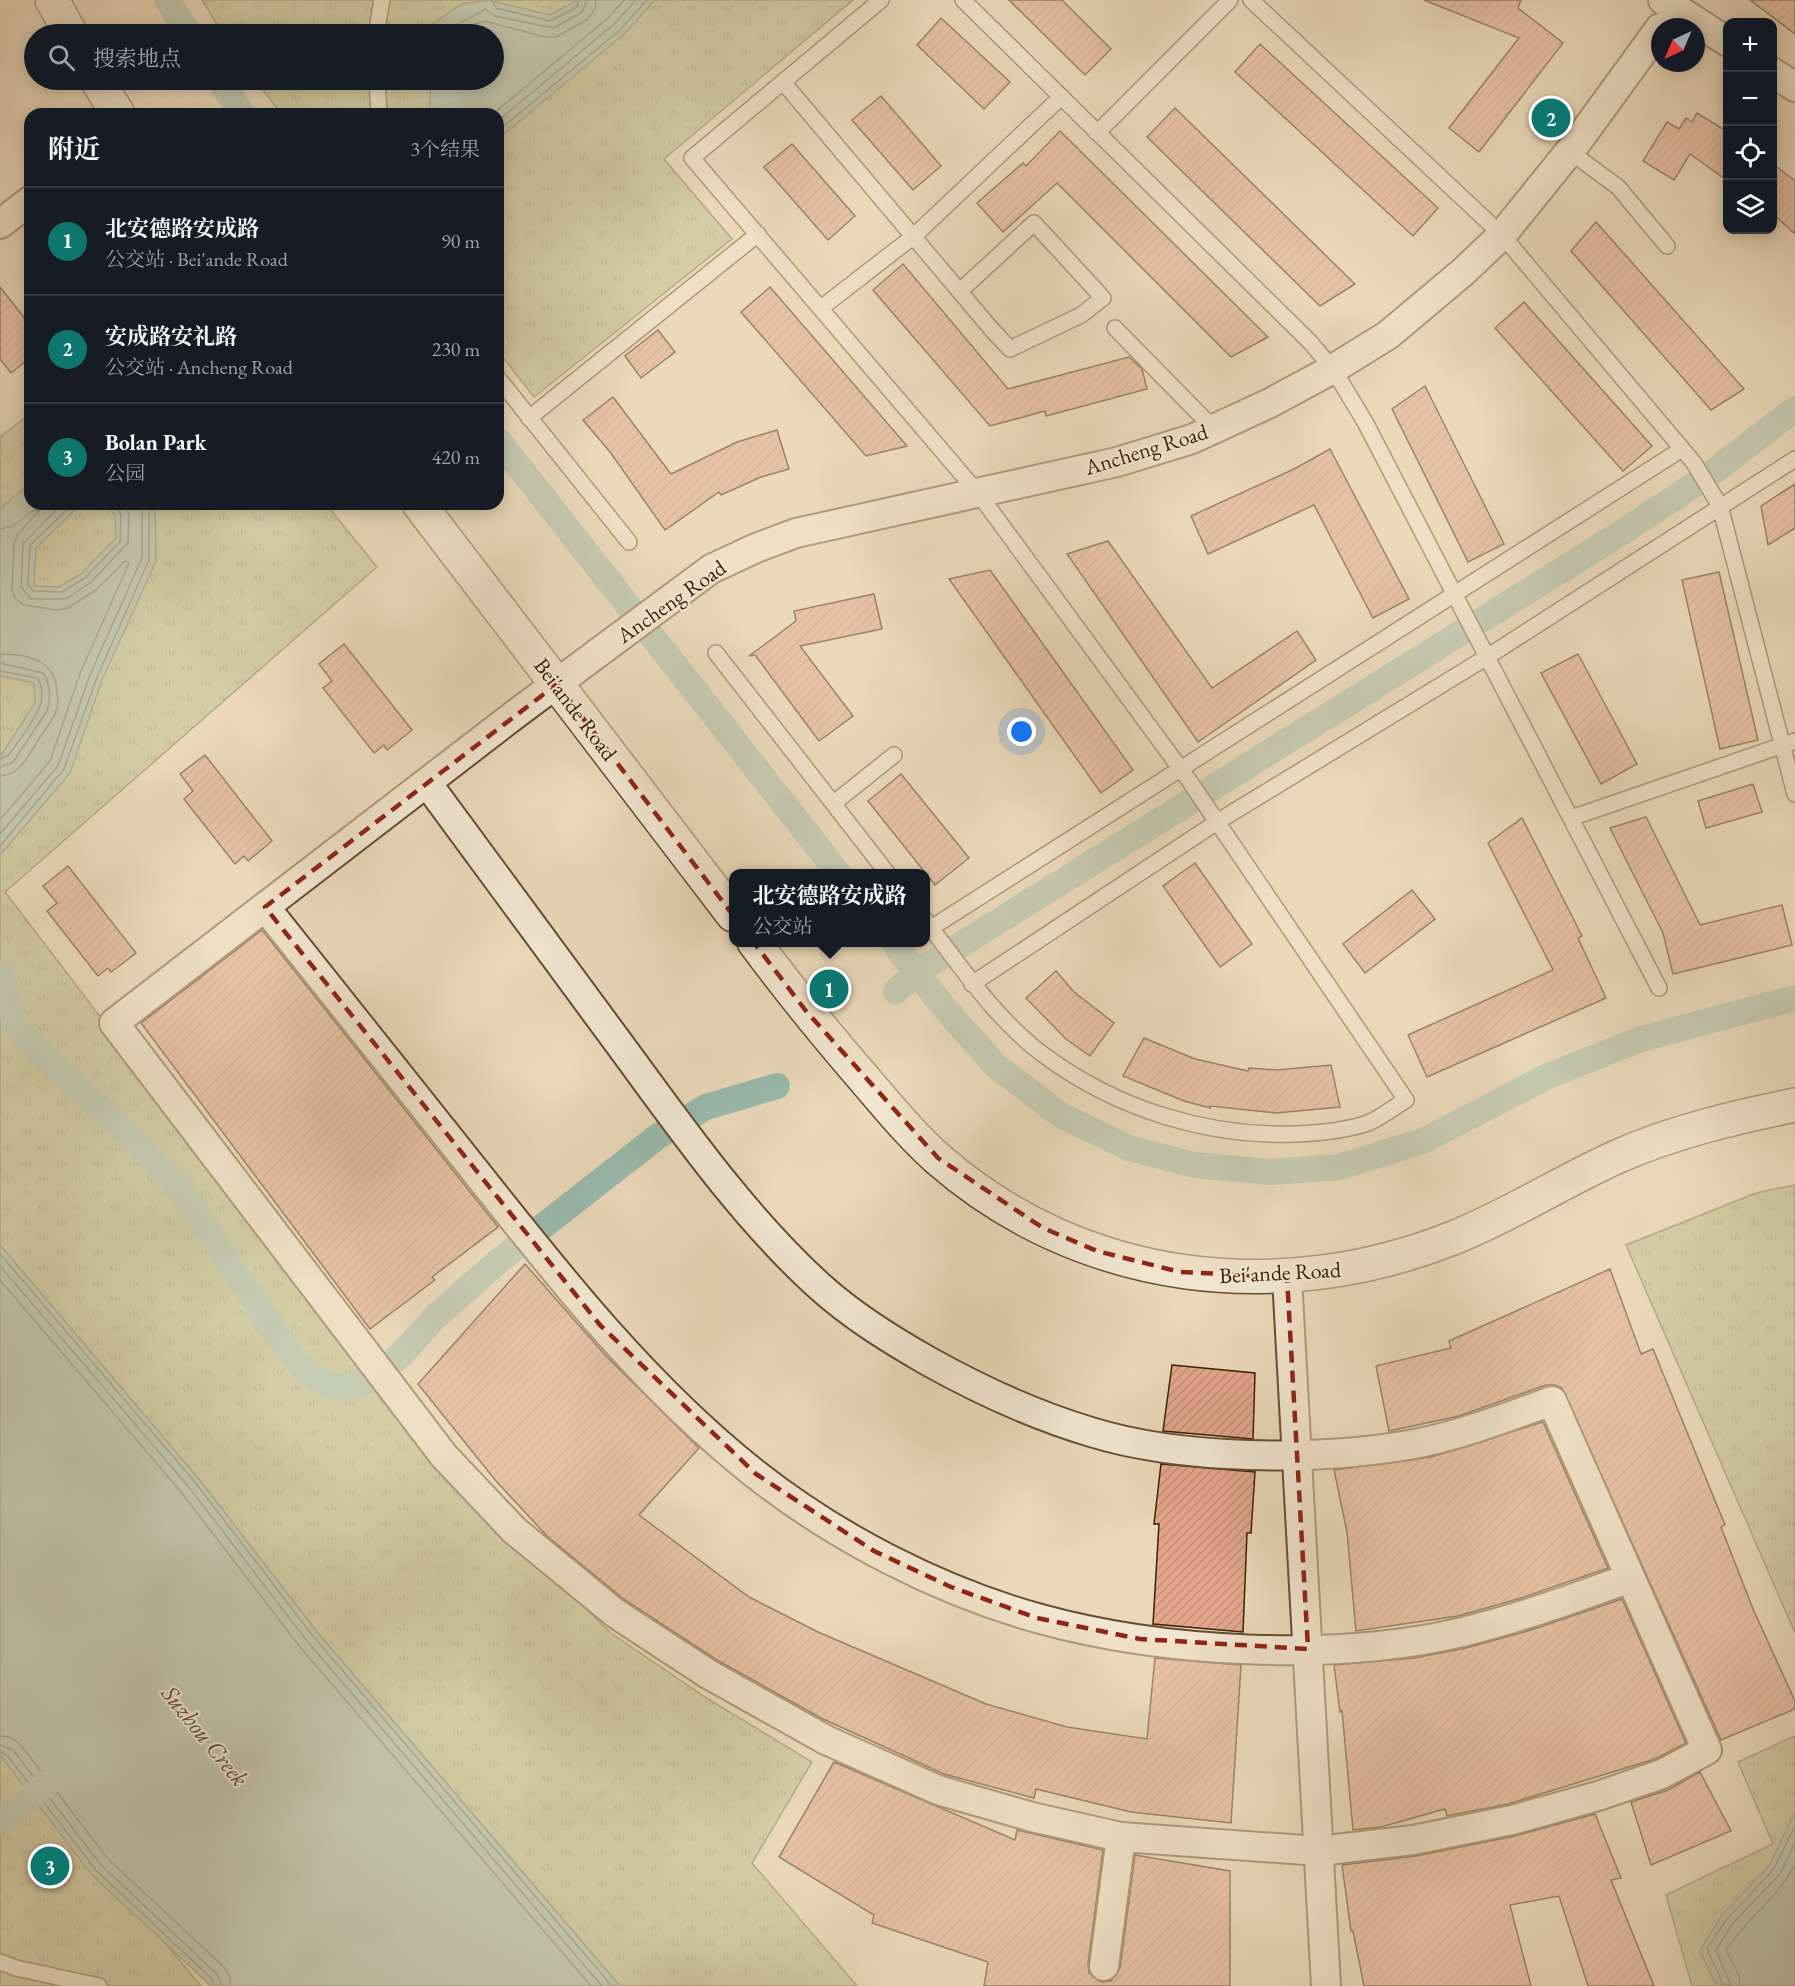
<!DOCTYPE html>
<html lang="zh">
<head>
<meta charset="utf-8">
<style>
	body { margin:0; font-family:"EB Garamond","Noto Serif SC",serif; background:#20242c; color:#f1f3f6 }
	.controls { position:absolute; right:18px; top:18px; display:grid; overflow:hidden; border-radius:12px; box-shadow:0 3px 15px #0003 }
	.controls button { width:54px; height:54px; display:grid; place-items:center; padding:0; border:0; border-bottom:2px solid #363941; background:#171b24; color:#f1f3f6; font:30px sans-serif }
	.compass { position:absolute; left:1651px; top:18px; width:54px; height:54px; border-radius:50%; background:#171b24; box-shadow:0 3px 15px #0003; rotate:224deg }
	.you { position:absolute; left:1022px; top:732px; width:21px; height:21px; margin:-15px; border:4px solid #fff; border-radius:50%; background:#1a73e8; box-shadow:0 0 0 9px #1a73e833 }
	.badge { display:grid; place-items:center; width:39px; height:39px; border-radius:50%; background:#0f766e; color:#fff; font-size:20px; font-weight:700 }
	.pin { position:absolute; translate:-50% -50%; border:3px solid #fff; box-shadow:0 2px 6px #0006 }
	.popup { position:absolute; left:729px; top:869px; width:201px; height:78px; box-sizing:border-box; display:grid; place-content:center; border-radius:12px; background:#171b24; filter:drop-shadow(0 2px 4px #0005); font-size:20px; white-space:nowrap; color:#9ea1a6 }
	.popup b { font-size:22px; color:#f1f3f6 }
	.popup::after { content:''; position:absolute; left:50%; top:100%; margin-left:-12px; border:12px solid transparent; border-top-color:#171b24 }
	.list { margin:0; padding:0; list-style:none }
	h2 { display:flex; justify-content:space-between; align-items:center; height:78px; margin:0; padding:0 24px; font-size:26px }
	h2 small { font-size:20px; font-weight:400; color:#9ea1a6 }
	.list li { display:grid; grid-template-columns:39px 1fr auto; gap:18px; align-items:center; box-sizing:border-box; height:108px; padding:0 24px; border-top:2px solid #363941 }
	.list b { display:block; font-size:22px; white-space:nowrap }
	.list p { margin:0; font-size:20px; white-space:nowrap; color:#9ea1a6 }
	.list em { font-size:20px; font-style:normal; color:#9ea1a6 }
	.icon { flex:none; width:33px; height:33px; fill:none; stroke:currentColor; stroke-width:2; stroke-linecap:round; stroke-linejoin:round }
	.map { position:relative; flex:none; width:1795px; height:1986px; overflow:hidden }
	.search { position:absolute; background:#171b24; box-shadow:0 3px 15px #0003; left:24px; top:24px; width:480px; height:66px; display:flex; align-items:center; gap:15px; box-sizing:border-box; padding:0 21px; border-radius:33px; color:#9ea1a6; font-size:22px }
	.panel { position:absolute; background:#171b24; box-shadow:0 3px 15px #0003; left:24px; top:108px; width:480px; height:402px; border-radius:18px }
	.map>svg:first-child { display:block }
	.park { fill:url(#park-tufts); stroke:#78704a; stroke-width:1.5 }
	.water { fill:#99baac; stroke:#737c69; stroke-width:1.5 }
	.lines { fill:none; stroke-linecap:round; stroke-linejoin:round }
	.shore { stroke:#696d58; stroke-width:1.5 }
	.canal { stroke:#99baac; stroke-width:26 }
	.building { fill:url(#building-hatch); stroke:#392004; stroke-width:1.5 }
	.service-casing { stroke:#664e32; stroke-width:18 }
	.minor-casing { stroke:#664e32; stroke-width:32 }
	.tertiary-casing { stroke:#664e32; stroke-width:36 }
	.service { stroke:#f2e6d2; stroke-width:15 }
	.minor { stroke:#f2e6d2; stroke-width:28 }
	.tertiary { stroke:#f2e6d2; stroke-width:33 }
	.marked { fill:none; stroke:#8f2418; stroke-width:4.5; stroke-dasharray:12 8; stroke-linejoin:round }
	.labels { text-anchor:middle; stroke-width:4.5; stroke-linejoin:round; paint-order:stroke }
	.street-label { font-size:22px; fill:#392004; stroke:#f2e6d2 }
	.water-label { font-size:24px; font-style:italic; fill:#564e36; stroke:#f2e6d2 }
</style>
</head>
<body>
<div class="map">
<svg width="1795" height="1986" viewBox="0 0 1795 1986">
	<defs>
		<pattern id="park-tufts" width="24" height="20" patternUnits="userSpaceOnUse" patternTransform="scale(1.5)"><rect width="24" height="20" fill="#b8bf8f"/><path d="M3 7l-1-3M5 7V3M7 7l1-3M15 17l-1-3M17 17v-4M19 17l1-3" fill="none" stroke="#979b73"/></pattern>
		<pattern id="building-hatch" width="6" height="6" patternUnits="userSpaceOnUse" patternTransform="scale(1.5)"><rect width="6" height="6" fill="#e4a78d"/><path d="M-1 1l2-2M0 6l6-6M5 7l2-2" fill="none" stroke="#c48f78"/></pattern>
	</defs>
	<rect width="100%" height="100%" fill="#ebd9ba"/>
	<filter id="stains"><feTurbulence type="fractalNoise" baseFrequency=".00333" numOctaves="4"/><feColorMatrix values="0 0 0 0 .2 0 0 0 0 .09 0 0 0 0 .02 0 0 0 .5 -.17"/></filter>
	<radialGradient id="worn" r=".72"><stop offset=".6" stop-color="#630" stop-opacity="0"/><stop offset="1" stop-color="#630" stop-opacity=".3"/></radialGradient>
	<!-- park -->
	<g class="park">
		<path d="M 202,0 L 853,0 L 664,159 L 732,239 L 534,397 L 498,351 L 498,114 L 281,114 L 256,80 L 494,80 L 494,34 L 223,34 Z"/>
		<path d="M 30,414 L 30,504 L 326,504 L 377,567 L 5,892 L 157,1091 L 514,1540 L 611,1633 L 708,1699 L 812,1762 L 752,1863 L 857,1986 L 620,1986 L 317,1632 L 198,1478 L 0,1245 L 0,437 Z"/>
		<path d="M 1795,1185 L 1795,1633 L 1626,1245 L 1756,1193 Z"/>
		<path d="M 1795,1736 L 1795,1986 L 1692,1986 L 1666,1895 L 1773,1844 L 1738,1762 Z"/>
		<path d="M 0,1747 L 201,1986 L 0,1986 Z"/>
	</g>
	<!-- water -->
	<g class="water">
		<path d="M 488,0 L 550,15 L 578,0 L 655,0 L 624,34 L 498,139 L 498,114 L 429,114 L 431,80 L 494,80 L 494,34 L 430,34 L 430,26 L 461,4 Z"/>
		<path d="M 30,484 L 30,504 L 81,504 L 36,548 L 34,586 L 59,587 L 81,574 L 116,538 L 115,515 L 106,504 L 155,504 L 156,561 L 102,680 L 70,773 L 0,855 L 0,757 L 35,703 L 34,683 L 2,676 L 0,678 L 0,508 Z"/>
		<path d="M 0,1245 L 198,1478 L 317,1632 L 620,1986 L 211,1986 L 91,1874 L 0,1755 Z"/>
		<path d="M 1795,1812 L 1795,1986 L 1735,1986 L 1715,1983 L 1700,1950 L 1722,1915 L 1769,1866 Z"/>
	</g>
	<g class="lines">
		<!-- shore -->
		<g class="shore">
			<path d="M 492,0 L 496,8 L 550,21 L 577,7 L 579,0"/>
			<path d="M 444,34 C 456,22 472,19 485,9 L 495,16 L 554,28 L 582,12 L 587,0"/>
			<path d="M 458,34 L 470,26 L 485,21 L 545,37 L 556,37 L 588,19 L 595,9 L 596,0"/>
			<path d="M 493,114 L 608,18 L 624,0"/>
			<path d="M 498,121 L 614,24 L 636,0"/>
			<path d="M 498,131 L 620,30 L 647,0"/>
			<path d="M 62,504 L 23,544 L 21,587 L 31,599 L 66,599 L 90,583 L 128,543 L 129,514 L 124,504"/>
			<path d="M 73,504 L 30,545 L 28,584 L 33,591 L 62,592 L 85,578 L 120,542 L 121,514 L 114,504"/>
			<path d="M 0,529 L 13,526 L 34,510 L 39,511 L 18,534 L 14,544 L 12,589 L 15,598 L 24,605 L 57,610 L 68,608 L 96,590 L 125,561 L 129,563 L 81,671 L 50,761 L 0,820"/>
			<path d="M 0,654 C 29,654 56,660 57,693 C 58,699 59,705 56,711 C 53,721 44,730 39,739 C 29,754 21,775 0,776"/>
			<path d="M 0,663 L 43,673 C 50,682 51,699 47,711 L 13,762 L 0,767"/>
			<path d="M 0,671 L 37,678 C 55,702 20,737 8,756 L 0,759"/>
			<path d="M 0,834 L 58,766 L 90,675 L 142,558 L 142,504"/>
			<path d="M 0,846 L 64,769 L 97,677 L 149,560 L 149,504"/>
			<path d="M 0,1254 L 194,1481 L 313,1636 L 612,1986"/>
			<path d="M 0,1266 L 188,1486 L 307,1641 L 602,1986"/>
			<path d="M 0,1280 L 181,1492 L 300,1647 L 591,1986"/>
			<path d="M 0,1736 L 10,1737 L 20,1744 L 108,1859 L 224,1967 L 229,1975 L 231,1986"/>
			<path d="M 0,1745 L 13,1750 L 101,1865 L 217,1974 L 222,1986"/>
			<path d="M 0,1752 L 7,1755 L 96,1870 L 212,1979 L 214,1986"/>
			<path d="M 1724,1986 L 1707,1949 L 1727,1919 L 1774,1869 L 1795,1826"/>
			<path d="M 1731,1986 L 1716,1950 L 1733,1923 L 1780,1874 L 1795,1843"/>
			<path d="M 1740,1986 L 1739,1976 L 1726,1950 C 1746,1919 1779,1897 1795,1864"/>
		</g>
		<!-- canal -->
		<g class="canal">
			<path d="M 167,0 L 189,34"/>
			<path d="M 219,80 L 243,114"/>
			<path d="M 498,440 L 839,874"/>
			<path d="M 893,942 L 942,1005 L 996,1066 L 1062,1116 L 1129,1148 L 1194,1165 L 1272,1172 L 1339,1167 L 1423,1141 L 1548,1076 L 1641,1039 L 1795,998"/>
			<path d="M 0,973 L 16,1026 L 36,1050 L 121,1127 L 179,1188 L 281,1341 L 307,1374 L 328,1385 L 347,1388 L 370,1380 L 401,1355 L 434,1318 L 501,1259 L 657,1137 L 706,1107 L 777,1086"/>
			<path d="M 896,991 L 917,972 L 1621,533 L 1709,475 L 1795,409"/>
			<path d="M 0,1822 L 58,1774"/>
		</g>
	</g>
	<!-- building -->
	<g class="building">
		<path d="M 1009,0 L 1062,0 L 1111,49 L 1085,75 Z"/>
		<path d="M 1424,0 L 1521,0 L 1518,8 L 1563,43 L 1479,152 L 1449,128 L 1519,38 Z"/>
		<path d="M 1750,0 L 1795,0 L 1795,34 Z"/>
		<path d="M 941,18 L 1010,82 L 984,109 L 917,45 Z"/>
		<path d="M 1260,44 L 1438,208 L 1413,236 L 1235,72 Z"/>
		<path d="M 881,96 L 941,166 L 913,190 L 852,120 Z"/>
		<path d="M 1175,108 L 1355,284 L 1320,306 L 1147,137 Z"/>
		<path d="M 1697,113 L 1728,132 L 1728,181 L 1690,154 L 1674,180 L 1643,161 L 1667,122 L 1679,129 L 1686,118 L 1692,122 Z"/>
		<path d="M 1060,131 L 1268,337 L 1231,357 L 1057,183 L 1003,232 L 977,203 L 1023,163 L 1026,166 Z"/>
		<path d="M 792,144 L 855,216 L 828,240 L 764,167 Z"/>
		<path d="M 1773,164 L 1795,181 L 1795,234 L 1773,214 Z"/>
		<path d="M 1596,222 L 1744,389 L 1711,410 L 1571,251 Z"/>
		<path d="M 903,264 L 1008,389 L 1129,357 L 1142,369 L 1147,389 L 1046,416 L 1045,411 L 990,426 L 873,290 Z"/>
		<path d="M 0,287 L 30,325 L 30,358 L 11,373 L 0,359 Z"/>
		<path d="M 770,287 L 907,446 L 866,456 L 741,312 Z"/>
		<path d="M 1524,302 L 1652,446 L 1623,471 L 1495,328 Z"/>
		<path d="M 658,330 L 675,352 L 641,378 L 625,356 Z"/>
		<path d="M 1425,386 L 1504,544 L 1468,562 L 1392,409 Z"/>
		<path d="M 613,397 L 671,474 L 737,442 L 777,430 L 789,469 L 761,477 L 721,495 L 719,492 L 665,530 L 610,452 L 583,420 Z"/>
		<path d="M 1330,449 L 1409,599 L 1373,618 L 1314,505 L 1208,554 L 1191,516 L 1294,469 Z"/>
		<path d="M 1795,484 L 1795,528 L 1768,545 L 1761,506 Z"/>
		<path d="M 1108,541 L 1212,688 L 1297,631 L 1316,660 L 1198,742 L 1067,554 Z"/>
		<path d="M 990,570 L 1133,770 L 1101,793 L 949,579 Z"/>
		<path d="M 1719,572 L 1758,740 L 1720,749 L 1682,580 Z"/>
		<path d="M 874,594 L 882,629 L 800,646 L 853,716 L 819,741 L 755,655 L 749,656 L 796,621 L 794,611 Z"/>
		<path d="M 344,644 L 412,730 L 387,750 L 384,745 L 374,753 L 323,688 L 332,681 L 319,664 Z"/>
		<path d="M 1578,654 L 1637,764 L 1601,784 L 1541,673 Z"/>
		<path d="M 205,755 L 272,841 L 248,861 L 244,856 L 235,864 L 184,799 L 193,791 L 180,774 Z"/>
		<path d="M 901,774 L 969,858 L 935,885 L 868,801 Z"/>
		<path d="M 1753,784 L 1762,812 L 1706,828 L 1698,801 Z"/>
		<path d="M 1646,817 L 1700,925 L 1782,905 L 1792,945 L 1673,974 L 1663,933 L 1610,828 Z"/>
		<path d="M 1522,818 L 1582,936 L 1578,938 L 1606,998 L 1427,1077 L 1408,1035 L 1553,970 L 1488,843 Z"/>
		<path d="M 1195,863 L 1252,944 L 1220,967 L 1163,886 Z"/>
		<path d="M 68,866 L 136,953 L 111,972 L 108,968 L 98,976 L 47,911 L 57,903 L 43,886 Z"/>
		<path d="M 1412,890 L 1435,919 L 1365,973 L 1343,944 Z"/>
		<path d="M 262,930 L 498,1227 L 432,1277 L 435,1280 L 370,1329 L 141,1023 Z"/>
		<path d="M 1056,971 L 1074,992 L 1114,1023 L 1090,1056 L 1066,1039 L 1026,998 Z"/>
		<path d="M 1144,1038 L 1195,1059 L 1248,1071 L 1249,1068 L 1277,1070 L 1331,1065 L 1340,1107 L 1276,1113 L 1210,1106 L 1210,1108 L 1184,1101 L 1123,1076 Z"/>
		<path d="M 525,1264 L 606,1356 L 699,1448 L 639,1515 L 749,1597 L 818,1632 L 986,1704 L 1067,1727 L 1147,1739 L 1155,1658 L 1241,1665 L 1231,1823 L 1131,1812 L 1036,1789 L 1034,1798 L 944,1774 L 821,1718 L 717,1660 L 625,1600 L 547,1536 L 496,1481 L 418,1384 Z"/>
		<path d="M 1610,1269 L 1641,1354 L 1653,1349 L 1725,1525 L 1721,1527 L 1753,1609 L 1795,1701 L 1795,1709 L 1721,1740 L 1562,1388 L 1555,1385 L 1546,1385 L 1459,1416 L 1389,1431 L 1376,1366 L 1451,1348 L 1449,1341 Z"/>
		<path d="M 1172,1365 L 1255,1373 L 1253,1439 L 1163,1431 Z"/>
		<path d="M 1543,1422 L 1608,1568 L 1521,1598 L 1458,1616 L 1356,1631 L 1347,1532 L 1334,1470 L 1431,1457 Z"/>
		<path d="M 1161,1464 L 1255,1472 L 1251,1533 L 1247,1533 L 1243,1632 L 1153,1624 L 1159,1524 L 1154,1524 Z"/>
		<path d="M 1622,1599 L 1686,1743 L 1655,1759 L 1508,1804 L 1447,1816 L 1445,1809 L 1381,1827 L 1353,1830 L 1342,1711 L 1340,1712 L 1334,1665 L 1414,1658 L 1466,1648 L 1531,1630 Z"/>
		<path d="M 834,1762 L 1015,1840 L 1017,1830 L 1103,1850 L 1088,1964 L 1089,1973 L 1101,1982 L 1111,1981 L 1120,1968 L 1135,1855 L 1230,1871 L 1230,1986 L 984,1986 L 988,1962 L 872,1923 L 874,1915 L 779,1857 Z"/>
		<path d="M 1700,1772 L 1731,1831 L 1651,1865 L 1631,1802 L 1668,1790 Z"/>
		<path d="M 1595,1814 L 1621,1878 L 1611,1880 L 1654,1986 L 1588,1986 L 1559,1896 L 1510,1905 L 1531,1986 L 1364,1986 L 1353,1931 L 1351,1931 L 1342,1865 L 1416,1856 L 1515,1836 Z"/>
	</g>
	<g class="lines">
		<defs>
			<g id="service">
				<path d="M 881,0 L 692,158 L 978,493 L 1188,779 L 1406,1100 C 1394,1107 1381,1118 1368,1123 C 1345,1131 1320,1133 1296,1134 C 1207,1137 1117,1109 1045,1056 C 996,1020 962,968 925,920"/>
				<path d="M 963,0 L 1310,342 L 1333,369 L 1365,422 L 1659,988"/>
				<path d="M 1251,0 L 1502,235 L 1694,463 L 1720,506 L 1795,794"/>
				<path d="M 376,34 L 382,0"/>
				<path d="M 377,80 L 379,114"/>
				<path d="M 783,82 L 993,331 L 1010,349 L 1081,315 L 1103,298 L 1034,223 L 960,291"/>
				<path d="M 1097,133 L 1230,0"/>
				<path d="M 1569,151 L 1618,187 L 1667,246"/>
				<path d="M 821,308 L 914,236 L 1061,97"/>
				<path d="M 1115,328 L 1214,429"/>
				<path d="M 498,378 L 629,542"/>
				<path d="M 529,418 L 758,234"/>
				<path d="M 716,653 L 888,874"/>
				<path d="M 834,803 L 894,755"/>
				<path d="M 1571,818 L 1795,741"/>
				<path d="M 931,928 L 1682,449"/>
				<path d="M 972,984 L 1217,822 L 1487,657 L 1795,459"/>
				<path d="M 0,1962 L 16,1968 L 99,1986"/>
			</g>
			<g id="minor">
				<path d="M 1663,0 L 1728,42"/>
				<path d="M 1772,72 L 1795,87"/>
				<path d="M 0,224 L 30,201"/>
				<path d="M 427,783 C 493,873 560,963 626,1053 C 684,1132 744,1217 817,1284 C 851,1315 888,1338 928,1361 C 980,1390 1034,1415 1091,1432 C 1181,1460 1317,1461 1409,1445 C 1459,1436 1505,1418 1552,1401 L 1707,1750 L 1662,1774 L 1598,1796 L 1512,1820 L 1413,1840 L 1319,1851 L 1121,1837 L 1032,1817 L 938,1790 L 826,1740 L 708,1674 L 615,1613 L 514,1530 L 444,1456 L 114,1023 L 517,713 L 711,569 L 756,548 L 796,533 L 1117,462 L 1192,439 L 1270,403 L 1333,369 L 1388,335 L 1463,272 L 1502,235 L 1577,142 L 1660,28"/>
				<path d="M 265,907 C 337,997 408,1087 480,1177 C 563,1282 648,1389 754,1473 C 835,1537 937,1590 1037,1618 C 1162,1653 1335,1662 1462,1632 C 1520,1618 1575,1598 1630,1578"/>
				<path d="M 1287,1277 L 1326,1986"/>
				<path d="M 1104,1966 L 1121,1837"/>
			</g>
			<g id="tertiary">
				<path d="M 52,0 L 71,34"/>
				<path d="M 97,80 L 118,114"/>
				<path d="M 419,504 L 733,915"/>
				<path d="M 754,942 C 788,988 823,1031 860,1074 C 885,1103 909,1133 938,1159 C 1082,1285 1279,1307 1453,1238 C 1511,1215 1564,1180 1621,1155 C 1676,1131 1737,1117 1795,1105"/>
			</g>
		</defs>
		<!-- service casing -->
		<use href="#service" class="service-casing"/>
		<!-- minor casing -->
		<use href="#minor" class="minor-casing"/>
		<!-- tertiary casing -->
		<use href="#tertiary" class="tertiary-casing"/>
		<!-- service -->
		<use href="#service" class="service"/>
		<!-- minor -->
		<use href="#minor" class="minor"/>
		<!-- tertiary -->
		<use href="#tertiary" class="tertiary"/>
	</g>
	<!-- marked area -->
	<path d="M0 0H1795V1986H0ZM 557,684 L 806,1011 L 938,1158 L 1043,1228 L 1097,1251 L 1180,1272 L 1287,1277 L 1308,1649 L 1140,1639 L 1037,1618 L 951,1587 L 874,1551 L 756,1474 L 600,1325 L 265,907 Z" fill="#ebd9ba" fill-opacity=".55" fill-rule="evenodd"/>
	<path class="marked" d="M 557,684 L 806,1011 L 938,1158 L 1043,1228 L 1097,1251 L 1180,1272 L 1287,1277 L 1308,1649 L 1140,1639 L 1037,1618 L 951,1587 L 874,1551 L 756,1474 L 600,1325 L 265,907 Z"/>
	<g class="labels">
		<!-- street labels -->
		<g class="street-label">
			<text transform="translate(1146 449) rotate(-17)" y="8">Ancheng Road</text>
			<text transform="translate(671 601) rotate(-35)" y="8">Ancheng Road</text>
			<text transform="translate(576 709) rotate(53)" y="8">Bei'ande Road</text>
			<text transform="translate(1280 1272) rotate(-3)" y="8">Bei'ande Road</text>
		</g>
		<!-- water labels -->
		<g class="water-label">
			<text transform="translate(205 1736) rotate(51)" y="8">Suzhou Creek</text>
		</g>
	</g>
	<rect width="100%" height="100%" filter="url(#stains)"/>
	<rect width="100%" height="100%" fill="url(#worn)"/>
</svg>
<div class="controls">
<button>+</button>
<button>−</button>
<button><svg class="icon" aria-label="locate" viewBox="0 0 24 24"><circle cx="12" cy="12" r="6"/><path d="M12 2v4M12 18v4M2 12h4M18 12h4"/></svg></button>
<button><svg class="icon" aria-label="layers" viewBox="0 0 24 24"><path d="M12 4l9 5-9 5-9-5zM3 14l9 5 9-5"/></svg></button>
</div>
<svg class="compass" viewBox="-18 -18 36 36"><path d="M0-13l5 13h-10z" fill="#e53935"/><path d="M0 13l5-13h-10z" fill="#9ea1a6"/></svg>
<div class="you"></div>
<div class="pin badge" style="left:829px;top:989px">1</div>
<div class="popup"><b>北安德路安成路</b>公交站</div>
<div class="pin badge" style="left:1551px;top:118px">2</div>
<div class="pin badge" style="left:50px;top:1866px">3</div>
<div class="search"><svg class="icon" aria-label="search" viewBox="0 0 24 24"><circle cx="10" cy="10" r="6"/><path d="M15 15l6 6"/></svg>搜索地点</div>
<section class="panel">
<h2>附近<small>3个结果</small></h2>
<ul class="list">
<li><span class="badge">1</span><div><b>北安德路安成路</b><p>公交站 · Bei'ande Road</p></div><em>90 m</em></li>
<li><span class="badge">2</span><div><b>安成路安礼路</b><p>公交站 · Ancheng Road</p></div><em>230 m</em></li>
<li><span class="badge">3</span><div><b>Bolan Park</b><p>公园</p></div><em>420 m</em></li>
</ul>
</section>
</div>
</body>
</html>
